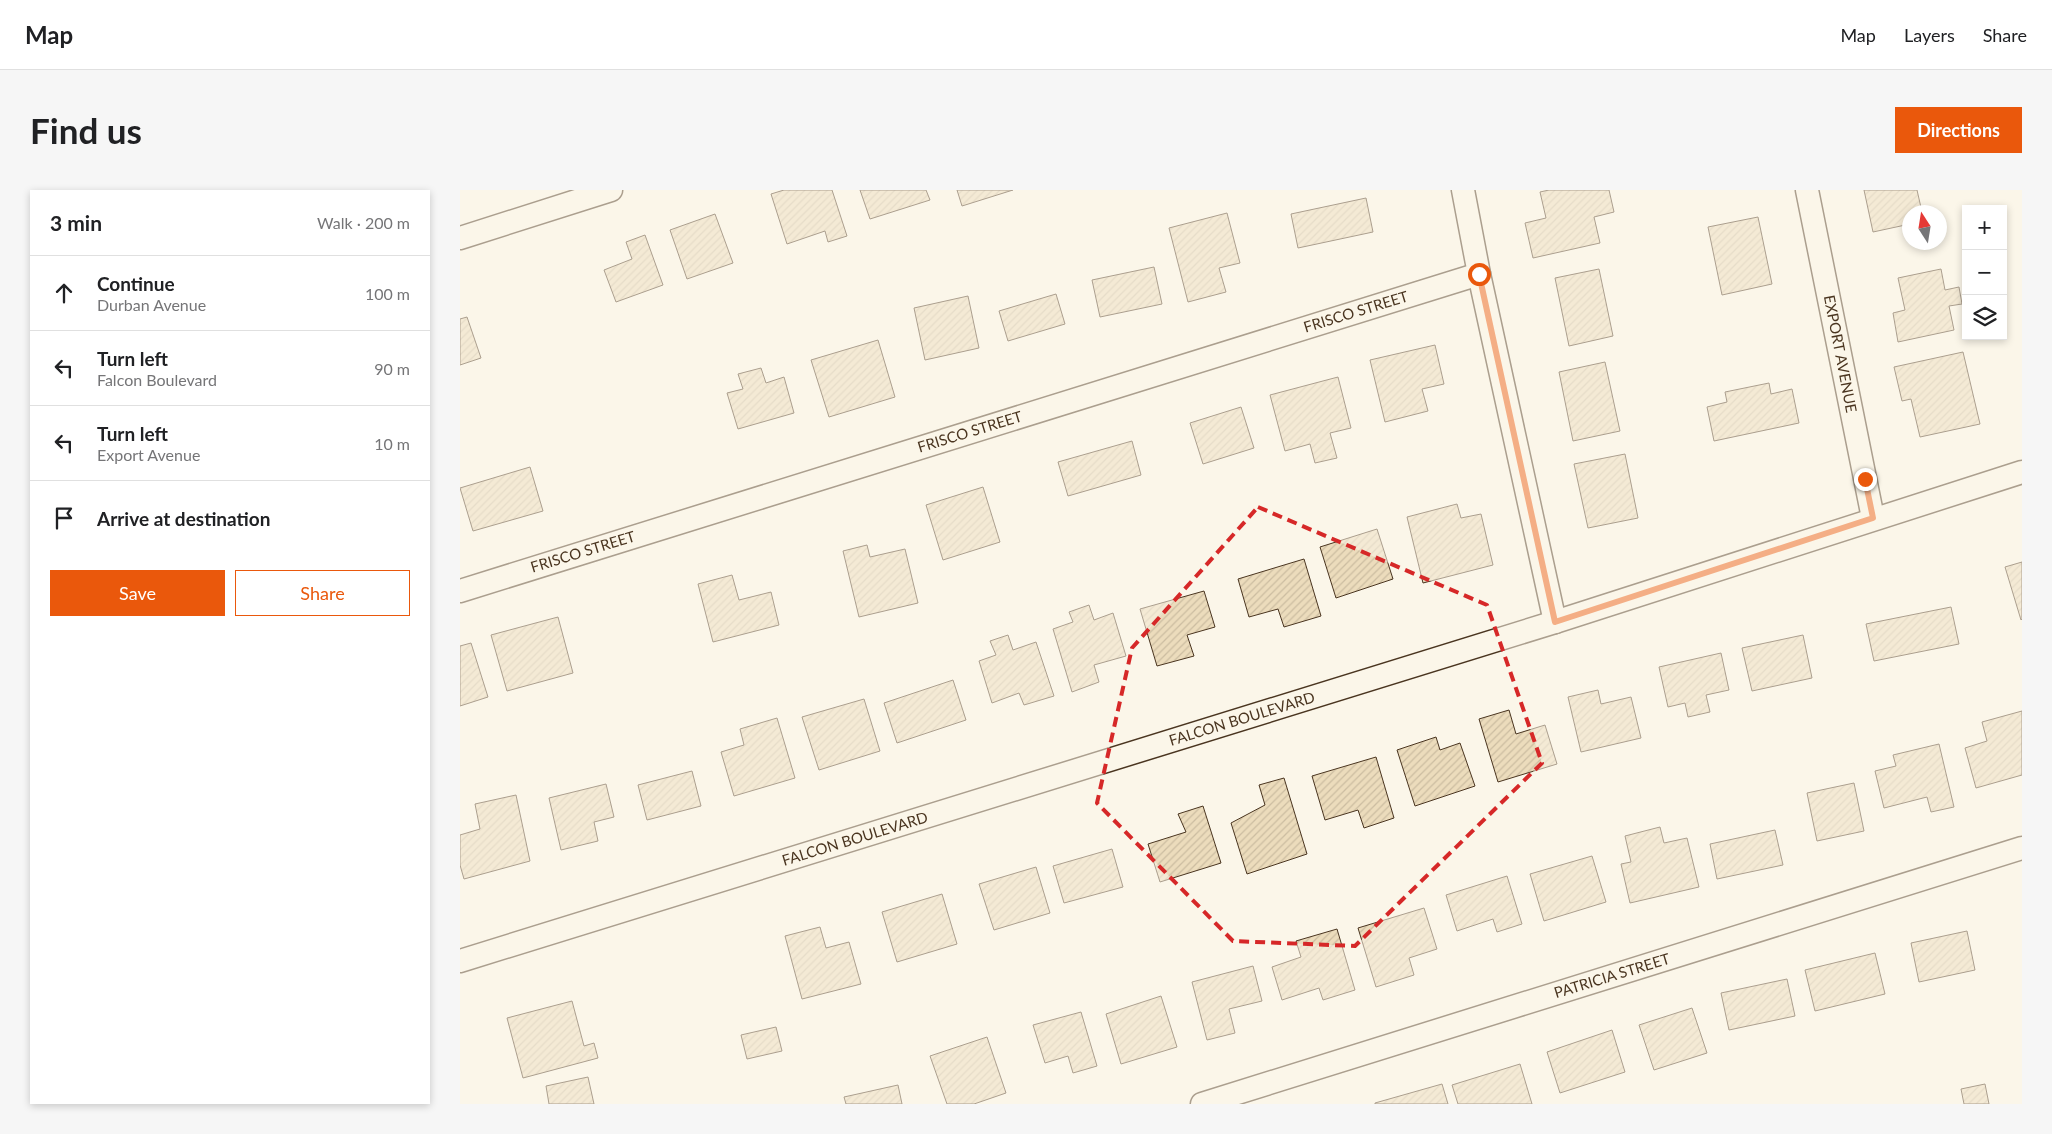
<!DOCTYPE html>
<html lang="en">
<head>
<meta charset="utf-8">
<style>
	body { margin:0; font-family:Lato,sans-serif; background:#f6f6f6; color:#202124 }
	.controls { position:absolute; right:15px; top:15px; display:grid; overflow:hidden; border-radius:0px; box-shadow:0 2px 8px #0003 }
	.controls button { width:45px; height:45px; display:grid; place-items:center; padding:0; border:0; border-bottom:1px solid #e0e0e0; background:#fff; color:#202124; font:25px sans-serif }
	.compass { position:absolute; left:1442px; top:15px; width:45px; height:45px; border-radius:50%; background:#fff; box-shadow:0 2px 8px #0003; rotate:348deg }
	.stop { position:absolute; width:15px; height:15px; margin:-11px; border:4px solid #ea580c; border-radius:50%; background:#fff }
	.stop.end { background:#ea580c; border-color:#fff; box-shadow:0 1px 5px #0008 }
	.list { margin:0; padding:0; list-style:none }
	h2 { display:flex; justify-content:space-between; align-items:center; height:65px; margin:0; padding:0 20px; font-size:21px }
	h2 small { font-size:16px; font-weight:400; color:#757577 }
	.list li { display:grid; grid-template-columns:32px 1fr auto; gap:15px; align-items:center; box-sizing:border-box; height:75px; padding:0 20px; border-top:1px solid #e0e0e0 }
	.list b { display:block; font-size:19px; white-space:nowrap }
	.list p { margin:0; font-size:16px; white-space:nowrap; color:#757577 }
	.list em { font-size:16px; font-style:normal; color:#757577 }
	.actions { display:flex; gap:10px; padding:15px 20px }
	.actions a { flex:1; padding:11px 0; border:1px solid #ea580c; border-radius:0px; text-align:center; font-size:18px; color:#ea580c }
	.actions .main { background:#ea580c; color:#fff }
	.icon { flex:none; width:28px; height:28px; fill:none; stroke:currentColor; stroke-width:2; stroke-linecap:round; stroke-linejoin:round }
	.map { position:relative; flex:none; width:1562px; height:914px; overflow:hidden; border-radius:0px }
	header { display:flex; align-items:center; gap:30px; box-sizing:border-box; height:70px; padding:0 25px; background:#fff; border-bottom:1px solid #e0e0e0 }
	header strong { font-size:24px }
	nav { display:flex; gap:28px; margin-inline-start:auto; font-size:18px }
	.intro { display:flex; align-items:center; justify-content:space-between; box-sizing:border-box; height:120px; padding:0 30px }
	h1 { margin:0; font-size:35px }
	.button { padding:12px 22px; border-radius:0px; background:#ea580c; color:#fff; font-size:18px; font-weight:700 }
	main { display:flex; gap:30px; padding:0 30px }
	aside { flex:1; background:#fff; border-radius:0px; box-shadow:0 2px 8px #0003 }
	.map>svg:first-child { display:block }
	.building { fill:url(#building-hatch); stroke:#4a3520 }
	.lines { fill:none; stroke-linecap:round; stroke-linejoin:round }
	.street-casing { stroke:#4a3520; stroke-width:25 }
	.street { stroke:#fbf6e9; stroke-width:22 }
	.route { stroke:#ea580c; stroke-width:6 }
	.marked { fill:none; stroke:#d62828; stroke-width:4; stroke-dasharray:10 6; stroke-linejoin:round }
	.labels { text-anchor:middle; stroke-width:4; stroke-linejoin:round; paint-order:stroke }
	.street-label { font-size:15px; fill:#4a3520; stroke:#fbf6e9 }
</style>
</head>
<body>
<header>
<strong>Map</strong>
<nav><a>Map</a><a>Layers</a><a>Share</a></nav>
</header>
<div class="intro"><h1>Find us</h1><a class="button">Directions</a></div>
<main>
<aside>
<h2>3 min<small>Walk · 200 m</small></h2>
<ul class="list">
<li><svg class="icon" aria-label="ahead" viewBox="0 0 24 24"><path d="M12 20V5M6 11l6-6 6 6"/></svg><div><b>Continue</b><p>Durban Avenue</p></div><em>100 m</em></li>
<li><svg class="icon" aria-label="left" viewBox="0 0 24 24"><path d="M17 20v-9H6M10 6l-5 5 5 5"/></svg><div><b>Turn left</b><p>Falcon Boulevard</p></div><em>90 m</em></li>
<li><svg class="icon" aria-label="left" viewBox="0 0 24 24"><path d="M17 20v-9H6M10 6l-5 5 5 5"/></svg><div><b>Turn left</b><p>Export Avenue</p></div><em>10 m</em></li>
<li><svg class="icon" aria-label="arrive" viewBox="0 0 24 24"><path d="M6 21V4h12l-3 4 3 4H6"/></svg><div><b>Arrive at destination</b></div></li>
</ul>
<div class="actions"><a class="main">Save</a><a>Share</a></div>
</aside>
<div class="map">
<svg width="1562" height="914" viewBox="0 0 1562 914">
	<defs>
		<pattern id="building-hatch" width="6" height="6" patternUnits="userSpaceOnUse" patternTransform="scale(1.25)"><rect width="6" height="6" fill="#ecdcbc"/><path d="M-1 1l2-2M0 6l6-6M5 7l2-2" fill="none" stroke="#ccbda1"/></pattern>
	</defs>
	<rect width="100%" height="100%" fill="#fbf6e9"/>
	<!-- building -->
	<g class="building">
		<path d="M 324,0 L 372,0 L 387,46 L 368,52 L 365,41 L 327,54 L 311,4 Z"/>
		<path d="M 400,0 L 466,0 L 470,10 L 410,29 Z"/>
		<path d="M 497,0 L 553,0 L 502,16 Z"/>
		<path d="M 1089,0 L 1149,0 L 1154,22 L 1134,27 L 1140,53 L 1073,68 L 1065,33 L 1086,28 L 1080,2 Z"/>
		<path d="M 1404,0 L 1457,0 L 1462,22 L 1450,22 L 1450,34 L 1413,42 Z"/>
		<path d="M 906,8 L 913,42 L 838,58 L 831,24 Z"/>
		<path d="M 767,23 L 780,73 L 759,78 L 766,102 L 728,112 L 709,38 Z"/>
		<path d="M 255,24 L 273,73 L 227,89 L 210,40 Z"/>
		<path d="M 1298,27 L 1312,94 L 1262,105 L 1248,37 Z"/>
		<path d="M 185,45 L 203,95 L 156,112 L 144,80 L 172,69 L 166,52 Z"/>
		<path d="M 694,77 L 702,114 L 640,127 L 632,90 Z"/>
		<path d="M 1139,79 L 1153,146 L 1109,156 L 1095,88 Z"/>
		<path d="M 1481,79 L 1485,100 L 1499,97 L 1502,114 L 1489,116 L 1494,140 L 1438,152 L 1433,123 L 1445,120 L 1438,88 Z"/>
		<path d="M 596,104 L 605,134 L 548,151 L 539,121 Z"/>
		<path d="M 508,106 L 519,158 L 465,170 L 454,118 Z"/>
		<path d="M 7,127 L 21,168 L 0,175 L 0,129 Z"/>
		<path d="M 418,150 L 435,207 L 369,227 L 351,170 Z"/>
		<path d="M 975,155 L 984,194 L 962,199 L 968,221 L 925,232 L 910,170 Z"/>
		<path d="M 1503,162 L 1520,234 L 1460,247 L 1451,209 L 1442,211 L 1434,177 Z"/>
		<path d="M 1145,172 L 1160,241 L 1113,251 L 1099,182 Z"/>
		<path d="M 301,178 L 306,193 L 324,187 L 334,223 L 278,239 L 267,203 L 283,199 L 278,184 Z"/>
		<path d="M 878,187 L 891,238 L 870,243 L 877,268 L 855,273 L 850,254 L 825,261 L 810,205 Z"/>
		<path d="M 1309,193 L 1311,204 L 1332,199 L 1339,233 L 1254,251 L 1247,217 L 1267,212 L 1265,202 Z"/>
		<path d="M 781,217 L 794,258 L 743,274 L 730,233 Z"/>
		<path d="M 672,251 L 681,285 L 608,306 L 598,272 Z"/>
		<path d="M 1165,264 L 1178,328 L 1128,338 L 1114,274 Z"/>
		<path d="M 70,277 L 83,321 L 13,341 L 0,298 Z"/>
		<path d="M 523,297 L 540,352 L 483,370 L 466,315 Z"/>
		<path d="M 997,314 L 1001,328 L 1021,324 L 1033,375 L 963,393 L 947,327 Z"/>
		<path d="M 917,339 L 933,389 L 876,408 L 860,357 Z"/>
		<path d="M 407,355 L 410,367 L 445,359 L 458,413 L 399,427 L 383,361 Z"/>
		<path d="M 844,369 L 861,426 L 824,437 L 818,419 L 789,427 L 778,389 Z"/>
		<path d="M 1562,372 L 1562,429 L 1561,430 L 1545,377 Z"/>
		<path d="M 272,385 L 279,410 L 311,402 L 319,435 L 253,452 L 238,394 Z"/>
		<path d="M 744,401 L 755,437 L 727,445 L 734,466 L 697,476 L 680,419 Z"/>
		<path d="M 629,415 L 634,430 L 653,423 L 666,466 L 634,475 L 639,492 L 612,502 L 593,439 L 613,432 L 609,422 Z"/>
		<path d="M 1491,417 L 1499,454 L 1414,471 L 1406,434 Z"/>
		<path d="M 98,427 L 113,483 L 47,501 L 31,445 Z"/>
		<path d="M 548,445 L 553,460 L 576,452 L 594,506 L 564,515 L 559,503 L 532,513 L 519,471 L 536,465 L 530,451 Z"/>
		<path d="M 1343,445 L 1352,488 L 1292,501 L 1282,458 Z"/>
		<path d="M 11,453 L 28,507 L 0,516 L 0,456 Z"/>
		<path d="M 1261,463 L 1269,500 L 1246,505 L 1250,522 L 1228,527 L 1225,513 L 1208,517 L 1199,477 Z"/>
		<path d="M 493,490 L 506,530 L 437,553 L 424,513 Z"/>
		<path d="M 1138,500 L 1141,514 L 1171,507 L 1181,548 L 1121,562 L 1108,507 Z"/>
		<path d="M 404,509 L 420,561 L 359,580 L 342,527 Z"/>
		<path d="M 1049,520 L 1056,544 L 1085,535 L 1097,574 L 1038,592 L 1019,529 Z"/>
		<path d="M 1562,521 L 1562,585 L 1516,598 L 1505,558 L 1527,551 L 1522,532 Z"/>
		<path d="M 317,528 L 335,588 L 274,606 L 261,562 L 284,555 L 280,539 Z"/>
		<path d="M 976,547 L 980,560 L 1000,553 L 1015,596 L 955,616 L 937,560 Z"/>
		<path d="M 1479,554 L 1494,617 L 1471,622 L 1467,607 L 1424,618 L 1415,581 L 1436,576 L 1433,565 Z"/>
		<path d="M 916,567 L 934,628 L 904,638 L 898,620 L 865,630 L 852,586 Z"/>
		<path d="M 232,581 L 241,616 L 187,630 L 178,595 Z"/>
		<path d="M 824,588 L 847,664 L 787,684 L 771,633 L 805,615 L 799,595 Z"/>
		<path d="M 1394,593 L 1404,641 L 1357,651 L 1347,603 Z"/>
		<path d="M 146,594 L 154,627 L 134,632 L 138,651 L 101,660 L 89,608 Z"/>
		<path d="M 56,605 L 70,671 L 4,689 L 0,675 L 0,645 L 20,639 L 15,614 Z"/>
		<path d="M 743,616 L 761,673 L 700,692 L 688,654 L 726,642 L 718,624 Z"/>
		<path d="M 1200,637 L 1204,653 L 1227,648 L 1239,697 L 1170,713 L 1161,674 L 1171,672 L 1165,646 Z"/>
		<path d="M 1315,640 L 1323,675 L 1257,689 L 1250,654 Z"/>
		<path d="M 652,659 L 663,697 L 604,713 L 593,676 Z"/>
		<path d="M 1132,666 L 1146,712 L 1084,731 L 1070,684 Z"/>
		<path d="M 576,677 L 590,723 L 534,740 L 519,694 Z"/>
		<path d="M 1047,686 L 1062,734 L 1037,742 L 1033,729 L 997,741 L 986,705 Z"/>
		<path d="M 482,704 L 497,754 L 437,772 L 422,722 Z"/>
		<path d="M 964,718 L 977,759 L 949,768 L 954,785 L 916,797 L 898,738 Z"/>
		<path d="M 360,737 L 366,758 L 389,752 L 401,794 L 342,809 L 325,746 Z"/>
		<path d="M 877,739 L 895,800 L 863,810 L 859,798 L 822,810 L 812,777 L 841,767 L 836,751 Z"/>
		<path d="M 1507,741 L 1515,780 L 1459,792 L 1451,753 Z"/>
		<path d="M 1415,763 L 1425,804 L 1355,821 L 1345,780 Z"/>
		<path d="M 793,776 L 802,811 L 769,819 L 775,843 L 747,850 L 732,792 Z"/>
		<path d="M 1327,789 L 1335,826 L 1269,840 L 1261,803 Z"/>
		<path d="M 701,806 L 717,857 L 661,874 L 646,824 Z"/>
		<path d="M 112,811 L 124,856 L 134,853 L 138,868 L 63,888 L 47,828 Z"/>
		<path d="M 1232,818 L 1247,863 L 1194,880 L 1179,835 Z"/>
		<path d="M 621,822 L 637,876 L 613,883 L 608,866 L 585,873 L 573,835 Z"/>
		<path d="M 316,837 L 322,861 L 287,869 L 281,845 Z"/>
		<path d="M 1152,840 L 1165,882 L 1100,903 L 1087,862 Z"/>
		<path d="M 527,847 L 546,903 L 514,914 L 487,914 L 470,866 Z"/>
		<path d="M 1060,874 L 1072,914 L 998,914 L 992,895 Z"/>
		<path d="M 128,887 L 134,914 L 89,914 L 86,896 Z"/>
		<path d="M 982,894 L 988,914 L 915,914 L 915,913 Z"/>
		<path d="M 1525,894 L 1529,914 L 1504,914 L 1501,899 Z"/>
		<path d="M 438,895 L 442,914 L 386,914 L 384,907 Z"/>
	</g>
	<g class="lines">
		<defs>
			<g id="street">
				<path d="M 1003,0 L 1019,84 L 1095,432"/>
				<path d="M 1347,0 L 1413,328"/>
				<path d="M 0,48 L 151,0"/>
				<path d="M 0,401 L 1019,84"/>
				<path d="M 0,771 L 1095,432 L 1562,282"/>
				<path d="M 742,914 L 1562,658"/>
			</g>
		</defs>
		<!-- street casing -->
		<use href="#street" class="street-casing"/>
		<!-- street -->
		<use href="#street" class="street"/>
	</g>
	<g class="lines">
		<!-- route -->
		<path class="route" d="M 1019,84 L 1095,432 L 1413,328 L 1405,289"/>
	</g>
	<!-- marked area -->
	<path d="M0 0H1562V914H0ZM 798,317 L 1027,415 L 1082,573 L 895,756 L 773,751 L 637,613 L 672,458 Z" fill="#fbf6e9" fill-opacity=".55" fill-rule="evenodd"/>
	<path class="marked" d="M 798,317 L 1027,415 L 1082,573 L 895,756 L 773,751 L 637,613 L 672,458 Z"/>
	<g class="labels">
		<!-- street labels -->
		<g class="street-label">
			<text transform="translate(896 122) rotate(-17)" y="5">FRISCO STREET</text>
			<text transform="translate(1380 164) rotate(79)" y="5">EXPORT AVENUE</text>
			<text transform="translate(510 242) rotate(-17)" y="5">FRISCO STREET</text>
			<text transform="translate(123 362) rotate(-17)" y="5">FRISCO STREET</text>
			<text transform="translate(782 529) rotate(-17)" y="5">FALCON BOULEVARD</text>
			<text transform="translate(395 649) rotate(-17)" y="5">FALCON BOULEVARD</text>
			<text transform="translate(1152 786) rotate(-17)" y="5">PATRICIA STREET</text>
		</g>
	</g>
</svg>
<div class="controls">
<button>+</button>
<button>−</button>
<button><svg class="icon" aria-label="layers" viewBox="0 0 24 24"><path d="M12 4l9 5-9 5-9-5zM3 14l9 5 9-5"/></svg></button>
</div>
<svg class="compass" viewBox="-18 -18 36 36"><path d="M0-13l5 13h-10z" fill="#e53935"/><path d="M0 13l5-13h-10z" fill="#757577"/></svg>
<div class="stop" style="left:1019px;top:84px"></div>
<div class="stop end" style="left:1405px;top:289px"></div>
</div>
</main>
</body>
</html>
